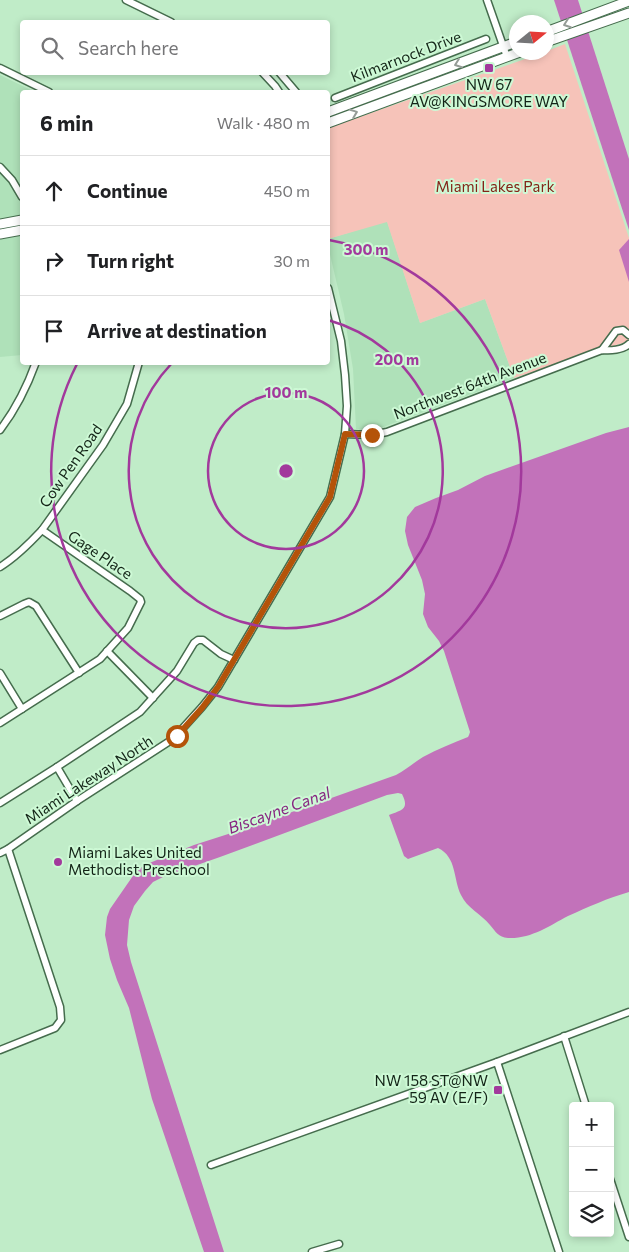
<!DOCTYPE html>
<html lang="en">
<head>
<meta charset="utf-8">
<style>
	body { margin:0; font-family:Commissioner,sans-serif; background:#f6f6f6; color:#202124 }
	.controls { position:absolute; right:15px; bottom:15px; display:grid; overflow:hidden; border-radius:5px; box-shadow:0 2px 8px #0003 }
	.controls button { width:45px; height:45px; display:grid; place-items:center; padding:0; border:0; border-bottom:1px solid #e0e0e0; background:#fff; color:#202124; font:25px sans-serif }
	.compass { position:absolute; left:509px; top:15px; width:45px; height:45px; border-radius:50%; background:#fff; box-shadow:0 2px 8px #0003; rotate:72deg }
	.stop { position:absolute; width:15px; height:15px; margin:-11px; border:4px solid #b45309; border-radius:50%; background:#fff }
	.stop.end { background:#b45309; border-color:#fff; box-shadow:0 1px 5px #0008 }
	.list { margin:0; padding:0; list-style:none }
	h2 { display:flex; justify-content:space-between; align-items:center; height:65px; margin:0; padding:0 20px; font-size:21px }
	h2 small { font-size:16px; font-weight:400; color:#757577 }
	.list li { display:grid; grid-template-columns:32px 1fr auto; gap:15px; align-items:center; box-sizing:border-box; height:70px; padding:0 20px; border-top:1px solid #e0e0e0 }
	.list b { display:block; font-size:19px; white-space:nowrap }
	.list em { font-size:16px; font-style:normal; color:#757577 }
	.icon { flex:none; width:28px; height:28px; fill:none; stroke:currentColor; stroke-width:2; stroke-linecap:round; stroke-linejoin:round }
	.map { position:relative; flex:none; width:629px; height:1252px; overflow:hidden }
	.search { position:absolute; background:#fff; box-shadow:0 2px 8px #0003; left:20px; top:20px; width:310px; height:55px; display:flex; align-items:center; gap:12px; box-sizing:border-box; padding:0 18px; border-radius:5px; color:#757577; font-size:19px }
	.panel { position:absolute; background:#fff; box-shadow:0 2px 8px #0003; left:20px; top:90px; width:310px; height:275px; border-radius:5px }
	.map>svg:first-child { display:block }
	.built { fill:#afe1b9 }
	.green { fill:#f6c3b9 }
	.water { fill:#c272ba }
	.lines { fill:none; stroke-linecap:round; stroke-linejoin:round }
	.minor-casing { stroke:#456c4d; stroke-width:9 }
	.major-casing { stroke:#456c4d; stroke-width:11 }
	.minor { stroke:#fff; stroke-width:6 }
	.major { stroke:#fff; stroke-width:9 }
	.oneway { stroke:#959c97 }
	.route { stroke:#b45309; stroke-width:6 }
	.ring { fill:none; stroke:#a2399c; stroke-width:2.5 }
	.poi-dot { fill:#a2399c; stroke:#cdf9d5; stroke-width:2 }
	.labels { text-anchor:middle; stroke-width:4; stroke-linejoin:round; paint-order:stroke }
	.street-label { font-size:15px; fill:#132417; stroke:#cdf9d5 }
	.poi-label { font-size:15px; fill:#132417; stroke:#cdf9d5 }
	.park-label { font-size:15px; fill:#832317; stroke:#cdf9d5 }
	.water-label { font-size:16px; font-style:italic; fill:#872781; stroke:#cdf9d5 }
	.centre { fill:#a2399c; stroke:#cdf9d5; stroke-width:2.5 }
	.ring-label { font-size:15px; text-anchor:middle; font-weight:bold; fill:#a2399c; stroke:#cdf9d5; stroke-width:4; stroke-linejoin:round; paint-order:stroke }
</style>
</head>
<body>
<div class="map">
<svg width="629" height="1252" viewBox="0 0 629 1252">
	<rect width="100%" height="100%" fill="#c0ecc8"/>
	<!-- built -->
	<g class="built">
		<path d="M 0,75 L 35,92 L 22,92 L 22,355 L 0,357 Z"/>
		<path d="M 387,221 L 420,323 L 485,299 L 514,378 L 378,429 L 364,430 L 356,429 L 353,369 L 344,314 L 328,246 L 328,239 Z"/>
	</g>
	<!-- green -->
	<path class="green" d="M 565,44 L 629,238 L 629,341 L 514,378 L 485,299 L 420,323 L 387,222 L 328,239 L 328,128 L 542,53 L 546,52 L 547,51 Z"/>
	<!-- water -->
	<g class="water">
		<path d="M 554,0 L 578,0 L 629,159 L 629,230 Z"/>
		<path d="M 629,239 L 629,282 L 619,250 Z"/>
		<path d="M 629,427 L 629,892 C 608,898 588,907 568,916 C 549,926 531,939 508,938 C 498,937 496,932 490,925 C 481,914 467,908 461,895 C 453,879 457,857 438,848 L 408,859 L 404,856 L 389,815 C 401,810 410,810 402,794 L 398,793 L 387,795 L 220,857 L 163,877 L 153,882 L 145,891 L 134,906 L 129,920 L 127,945 L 131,962 L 224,1252 L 204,1252 L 152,1099 L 129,1008 L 117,980 L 110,959 L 105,935 L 107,917 L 110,909 L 137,870 L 147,864 L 194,845 L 250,827 L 396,775 C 406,770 413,763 423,757 C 438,749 453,743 468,737 L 469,735 L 470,732 L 444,651 L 439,641 L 428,627 L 423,614 L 425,594 L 422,580 L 408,545 L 405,531 L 407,517 L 415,507 L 436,498 L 458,490 L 485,476 L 606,433 Z"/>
	</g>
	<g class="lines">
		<defs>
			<g id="minor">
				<path d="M 126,0 L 171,22"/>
				<path d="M 487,0 L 507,57"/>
				<path d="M 0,68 L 49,92"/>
				<path d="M 262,72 L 275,86 L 279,92"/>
				<path d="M 279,72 L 296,92"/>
				<path d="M 335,98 L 486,39"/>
				<path d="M 0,167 L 12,180 L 22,197"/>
				<path d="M 602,350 L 616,331 L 623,330 L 629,335"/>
				<path d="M 0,430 C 16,409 27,387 36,362"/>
				<path d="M 345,434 L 372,435 L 387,432 L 602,350 C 610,351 623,350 629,344"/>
				<path d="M 0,567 C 16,557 29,544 42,530 L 103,445 L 127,404 L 139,362"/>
				<path d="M 0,616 L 24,604 L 29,602 L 36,606 L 79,673"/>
				<path d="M 107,651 L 153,698"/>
				<path d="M 0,673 L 22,709"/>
				<path d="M 0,723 L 100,659 L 128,628 L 141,602 L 140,599 L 130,591 L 42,530"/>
				<path d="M 57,767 L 77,801"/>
				<path d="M 0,803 L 57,767 L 140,712 L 177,671 L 194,643 L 198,640 L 203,640 L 221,654 L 234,660"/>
				<path d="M 0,853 L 8,849 L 77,801 L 173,739 L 202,707 L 218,687 L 330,497 L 345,434 L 347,406 L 345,375 L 341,341 L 328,288"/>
				<path d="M 564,1036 L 586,1106"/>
				<path d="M 0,1050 L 55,1028 L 61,1020 L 60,1007 L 8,849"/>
				<path d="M 497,1062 L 559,1252"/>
				<path d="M 211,1165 L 497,1062 L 629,1012"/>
				<path d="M 610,1179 L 629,1237"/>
				<path d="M 312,1252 L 339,1244"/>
			</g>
			<g id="major">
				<path d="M 546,32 L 629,1"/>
				<path d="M 546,42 L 629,13"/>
				<path d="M 328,112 L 516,42"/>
				<path d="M 328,123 L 520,52"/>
				<path d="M 0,224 L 22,220"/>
				<path d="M 0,234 L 22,230"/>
			</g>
		</defs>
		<!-- minor casing -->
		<use href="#minor" class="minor-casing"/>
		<!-- major casing -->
		<use href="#major" class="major-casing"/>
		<!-- minor -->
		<use href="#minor" class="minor"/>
		<!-- major -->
		<use href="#major" class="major"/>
	</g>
	<!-- one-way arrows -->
	<defs><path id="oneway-chevron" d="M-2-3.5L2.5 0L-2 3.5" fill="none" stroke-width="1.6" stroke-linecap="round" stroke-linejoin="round" transform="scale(1.25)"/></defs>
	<g class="oneway">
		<use href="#oneway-chevron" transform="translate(567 24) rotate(160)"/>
		<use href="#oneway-chevron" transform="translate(458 64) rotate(160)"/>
		<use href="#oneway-chevron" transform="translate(354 113) rotate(-21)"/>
	</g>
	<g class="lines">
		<!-- route -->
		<path class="route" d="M 177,736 L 202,708 L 218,687 L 330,497 L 345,434 L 372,435"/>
	</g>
	<!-- distance rings -->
	<g class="ring">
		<circle cx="286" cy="471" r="78"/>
		<path d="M328 320A157 157 0 1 1 172 363"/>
		<path d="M329 240A235 235 0 1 1 77 364"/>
	</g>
	<!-- markers -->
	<g class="poi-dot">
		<rect x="484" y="63" width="10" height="10" rx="2.5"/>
		<circle cx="58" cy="862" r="5"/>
		<rect x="493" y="1085" width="10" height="10" rx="2.5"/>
	</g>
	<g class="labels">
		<!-- street labels -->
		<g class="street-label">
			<text transform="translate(406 57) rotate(-21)" y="5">Kilmarnock Drive</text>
			<text transform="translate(470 386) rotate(-21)" y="5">Northwest 64th Avenue</text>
			<text transform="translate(71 466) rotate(-55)" y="5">Cow Pen Road</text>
			<text transform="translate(100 555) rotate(34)" y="5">Gage Place</text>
			<text transform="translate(89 780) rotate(-33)" y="5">Miami Lakeway North</text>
		</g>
		<!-- poi labels -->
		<g class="poi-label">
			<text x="489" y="90">NW 67<tspan x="489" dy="17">AV@KINGSMORE WAY</tspan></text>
			<text x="68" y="858" text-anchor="start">Miami Lakes United<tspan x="68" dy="17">Methodist Preschool</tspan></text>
			<text x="488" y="1086" text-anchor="end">NW 158 ST@NW<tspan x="488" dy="17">59 AV (E/F)</tspan></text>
		</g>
		<!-- park labels -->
		<g class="park-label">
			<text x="495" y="192">Miami Lakes Park</text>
		</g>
		<!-- water labels -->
		<g class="water-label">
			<text transform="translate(279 810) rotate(-20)" y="6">Biscayne Canal</text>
		</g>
	</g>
	<circle cx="286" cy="471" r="8" class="centre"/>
	<g class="ring-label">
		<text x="366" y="255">300 m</text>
		<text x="397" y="365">200 m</text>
		<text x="286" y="398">100 m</text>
	</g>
</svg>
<div class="controls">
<button>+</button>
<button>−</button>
<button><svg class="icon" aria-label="layers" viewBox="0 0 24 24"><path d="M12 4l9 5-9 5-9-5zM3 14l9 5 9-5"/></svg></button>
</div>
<svg class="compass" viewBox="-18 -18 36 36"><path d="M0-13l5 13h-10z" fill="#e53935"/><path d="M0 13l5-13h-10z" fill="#757577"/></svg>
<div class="stop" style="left:177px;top:736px"></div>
<div class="stop end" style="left:372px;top:435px"></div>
<div class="search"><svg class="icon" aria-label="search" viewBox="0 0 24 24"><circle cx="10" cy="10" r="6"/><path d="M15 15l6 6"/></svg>Search here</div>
<section class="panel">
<h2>6 min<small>Walk · 480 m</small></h2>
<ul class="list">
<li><svg class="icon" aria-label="ahead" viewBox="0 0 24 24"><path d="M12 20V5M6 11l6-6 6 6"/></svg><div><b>Continue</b></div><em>450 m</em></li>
<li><svg class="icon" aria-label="right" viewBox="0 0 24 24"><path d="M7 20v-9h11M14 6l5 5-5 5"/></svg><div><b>Turn right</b></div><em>30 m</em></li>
<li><svg class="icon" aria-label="arrive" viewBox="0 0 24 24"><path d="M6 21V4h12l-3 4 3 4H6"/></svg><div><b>Arrive at destination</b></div></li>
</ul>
</section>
</div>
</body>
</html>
